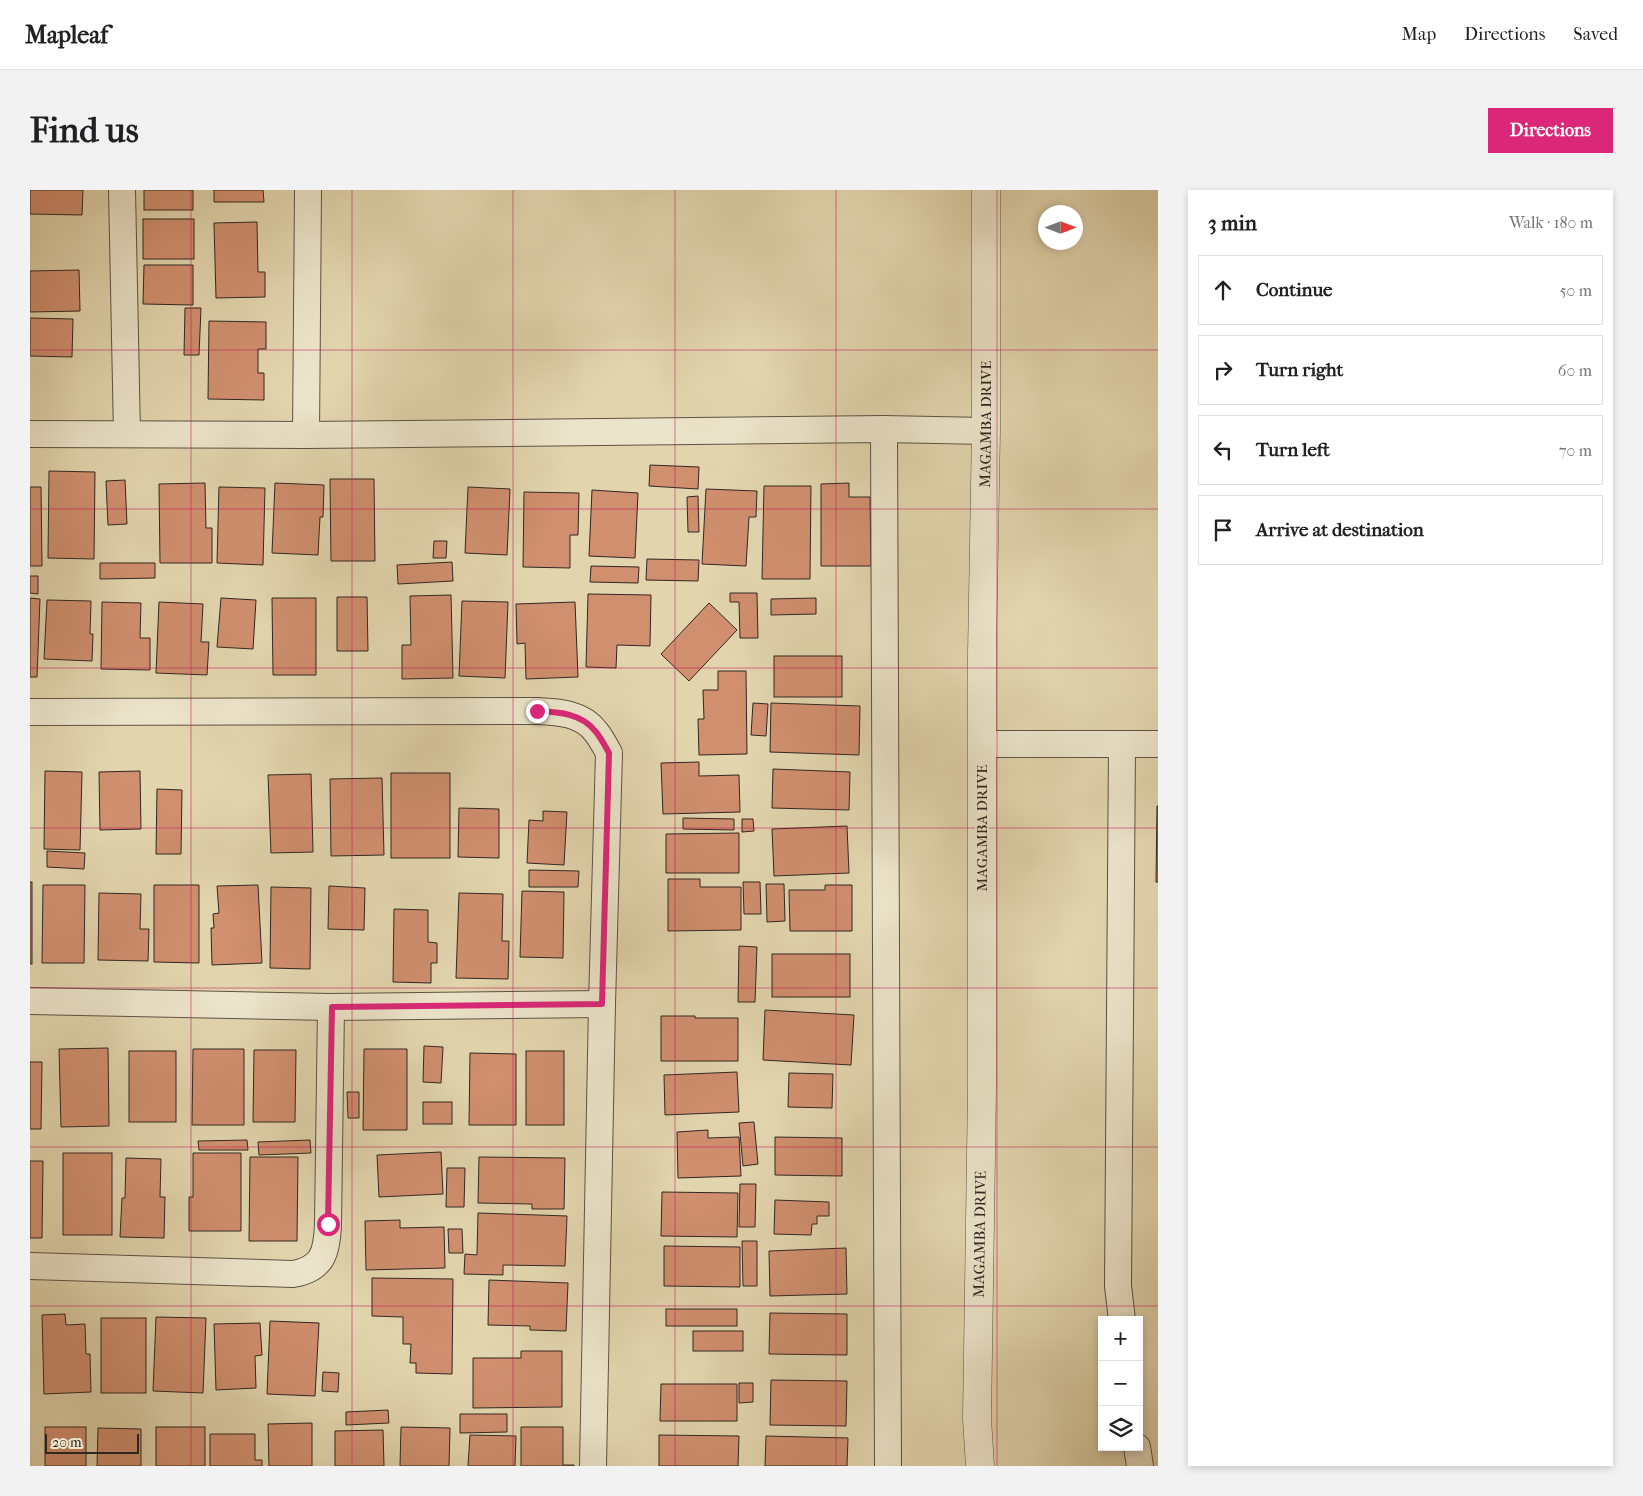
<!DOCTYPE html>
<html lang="en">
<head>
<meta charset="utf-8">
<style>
	body { margin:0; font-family:"IM FELL French Canon",serif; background:#f2f2f2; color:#202124 }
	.controls { position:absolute; right:15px; bottom:15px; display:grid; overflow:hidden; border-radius:0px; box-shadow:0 2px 8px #0003 }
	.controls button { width:45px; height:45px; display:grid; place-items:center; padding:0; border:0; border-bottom:1px solid #e0e0e0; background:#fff; color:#202124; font:25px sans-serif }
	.compass { position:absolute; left:1008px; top:15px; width:45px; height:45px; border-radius:50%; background:#fff; box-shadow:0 2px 8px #0003; rotate:90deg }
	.scale { position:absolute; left:15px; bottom:12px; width:94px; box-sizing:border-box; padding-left:5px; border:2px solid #322621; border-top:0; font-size:14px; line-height:18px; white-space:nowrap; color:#322621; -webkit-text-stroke:4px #ece4ca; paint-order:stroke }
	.stop { position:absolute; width:15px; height:15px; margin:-11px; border:4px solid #db2777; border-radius:50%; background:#fff }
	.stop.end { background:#db2777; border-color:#fff; box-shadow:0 1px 5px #0008 }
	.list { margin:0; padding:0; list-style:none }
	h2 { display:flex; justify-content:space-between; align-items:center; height:65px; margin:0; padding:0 20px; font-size:21px }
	h2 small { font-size:16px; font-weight:400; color:#757577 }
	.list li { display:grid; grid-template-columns:32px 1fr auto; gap:15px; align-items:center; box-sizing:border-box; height:70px; margin:0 10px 10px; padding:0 10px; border:1px solid #e0e0e0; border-radius:0px }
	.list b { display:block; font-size:19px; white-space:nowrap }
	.list em { font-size:16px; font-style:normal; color:#757577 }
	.icon { flex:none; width:28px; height:28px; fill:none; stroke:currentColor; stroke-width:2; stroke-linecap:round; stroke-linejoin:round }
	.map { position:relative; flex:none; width:1128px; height:1276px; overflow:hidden; border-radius:0px }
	header { display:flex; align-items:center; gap:30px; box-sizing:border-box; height:70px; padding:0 25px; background:#fff; border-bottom:1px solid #e0e0e0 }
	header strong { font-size:24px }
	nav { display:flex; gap:28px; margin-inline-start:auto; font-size:18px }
	.intro { display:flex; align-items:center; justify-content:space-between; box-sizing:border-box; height:120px; padding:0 30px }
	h1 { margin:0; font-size:35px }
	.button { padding:12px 22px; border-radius:0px; background:#db2777; color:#fff; font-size:18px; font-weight:700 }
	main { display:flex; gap:30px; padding:0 30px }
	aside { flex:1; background:#fff; border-radius:0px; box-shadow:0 2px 8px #0003 }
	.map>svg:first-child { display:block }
	.building { fill:#d08f6f; stroke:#322621 }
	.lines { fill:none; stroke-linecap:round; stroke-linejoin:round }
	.minor-casing { stroke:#5e5244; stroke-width:28 }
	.tertiary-casing { stroke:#5e5244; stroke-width:29 }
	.minor { stroke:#ece4ca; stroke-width:26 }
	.tertiary { stroke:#ece4ca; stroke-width:28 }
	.route { stroke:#db2777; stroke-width:6 }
	.grid { fill:none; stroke:#c2185b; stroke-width:1; stroke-opacity:0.55 }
	.labels { text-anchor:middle; stroke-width:4; stroke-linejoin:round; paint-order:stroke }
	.street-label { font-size:15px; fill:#322621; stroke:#ece4ca }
</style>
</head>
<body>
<header>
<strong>Mapleaf</strong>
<nav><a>Map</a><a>Directions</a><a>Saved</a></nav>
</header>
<div class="intro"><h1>Find us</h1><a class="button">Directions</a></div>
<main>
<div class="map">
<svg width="1128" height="1276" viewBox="0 0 1128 1276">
	<rect width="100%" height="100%" fill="#e2d5ae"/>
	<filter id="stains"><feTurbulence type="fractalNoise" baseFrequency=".004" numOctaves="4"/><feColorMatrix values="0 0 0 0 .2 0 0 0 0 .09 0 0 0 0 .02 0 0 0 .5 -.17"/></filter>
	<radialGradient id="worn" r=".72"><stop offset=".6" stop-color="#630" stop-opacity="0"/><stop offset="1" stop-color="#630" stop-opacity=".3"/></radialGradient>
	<!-- building -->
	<g class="building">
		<path d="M 0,0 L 53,0 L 52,25 L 0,24 Z"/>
		<rect x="114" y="0" width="49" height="20"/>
		<path d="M 184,0 L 233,0 L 234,12 L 184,12 Z"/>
		<rect x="113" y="29" width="51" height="40"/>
		<path d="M 227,32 L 228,82 L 235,82 L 235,107 L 186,108 L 184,33 Z"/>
		<path d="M 114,75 L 163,75 L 163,115 L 113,114 Z"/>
		<path d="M 49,80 L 50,121 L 0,122 L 0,81 Z"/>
		<path d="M 155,118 L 171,118 L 169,165 L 154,165 Z"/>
		<path d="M 0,128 L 43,129 L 42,167 L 0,166 Z"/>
		<path d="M 179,131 L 236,132 L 236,159 L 228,159 L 228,183 L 234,183 L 234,210 L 178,209 Z"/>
		<path d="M 620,275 L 669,277 L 668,299 L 619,296 Z"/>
		<path d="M 19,281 L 65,282 L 64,369 L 18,368 Z"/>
		<path d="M 300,289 L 344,289 L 345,371 L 301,371 Z"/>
		<path d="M 95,290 L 97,334 L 78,335 L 76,291 Z"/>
		<path d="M 175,293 L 176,338 L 182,338 L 182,373 L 130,373 L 129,294 Z"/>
		<path d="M 245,293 L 294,295 L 293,327 L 290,327 L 288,365 L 242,363 Z"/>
		<path d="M 819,293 L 819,307 L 840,307 L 841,376 L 791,376 L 791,294 Z"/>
		<path d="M 734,296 L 781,296 L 780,389 L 732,389 Z"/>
		<path d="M 0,297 L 11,297 L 12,376 L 0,376 Z"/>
		<path d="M 189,297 L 235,298 L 233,375 L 187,373 Z"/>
		<path d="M 438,297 L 480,299 L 477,365 L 435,363 Z"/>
		<path d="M 676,299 L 727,301 L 726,327 L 719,327 L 716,376 L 672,374 Z"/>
		<path d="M 562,300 L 608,303 L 605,368 L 559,366 Z"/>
		<path d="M 494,302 L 549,303 L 548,345 L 540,345 L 540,378 L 493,377 Z"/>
		<path d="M 668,306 L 669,342 L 658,342 L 657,307 Z"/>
		<path d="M 404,351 L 417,351 L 416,368 L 403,368 Z"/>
		<path d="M 617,369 L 669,370 L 668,391 L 616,390 Z"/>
		<path d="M 422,372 L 423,391 L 368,394 L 367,375 Z"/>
		<path d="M 70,373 L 125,373 L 125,388 L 70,389 Z"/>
		<path d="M 561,376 L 609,377 L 608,393 L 560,392 Z"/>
		<path d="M 0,386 L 8,386 L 8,404 L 0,403 Z"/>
		<path d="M 700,403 L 727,403 L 728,448 L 710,448 L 709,412 L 700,412 Z"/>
		<path d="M 558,404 L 621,405 L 620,456 L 587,455 L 586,478 L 556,477 Z"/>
		<path d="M 421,405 L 423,488 L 372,489 L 372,455 L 381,455 L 380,406 Z"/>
		<path d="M 307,407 L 337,407 L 338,461 L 307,461 Z"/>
		<path d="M 0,408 L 10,409 L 7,487 L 0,487 Z"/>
		<path d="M 191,408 L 226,410 L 223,459 L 187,457 Z"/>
		<path d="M 242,408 L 286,408 L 286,485 L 243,485 Z"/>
		<path d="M 786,408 L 786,424 L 741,425 L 741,409 Z"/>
		<path d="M 17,410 L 61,411 L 60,444 L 63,444 L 62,471 L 14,469 Z"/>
		<path d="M 432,411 L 478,412 L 475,488 L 429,486 Z"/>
		<path d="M 72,412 L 111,413 L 110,448 L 120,448 L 120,480 L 71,479 Z"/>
		<path d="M 129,412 L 173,414 L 171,452 L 179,452 L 177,485 L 126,483 Z"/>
		<path d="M 545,412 L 548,487 L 496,489 L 495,453 L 487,454 L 486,414 Z"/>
		<path d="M 679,413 L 707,440 L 659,491 L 631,464 Z"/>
		<rect x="744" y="466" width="68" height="41"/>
		<path d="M 688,481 L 716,481 L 717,564 L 669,565 L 668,529 L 674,529 L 673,500 L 688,500 Z"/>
		<path d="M 723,513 L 738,514 L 736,546 L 721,545 Z"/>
		<path d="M 741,513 L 830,516 L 829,565 L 740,562 Z"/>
		<path d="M 669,572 L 669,586 L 709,585 L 710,622 L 633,624 L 631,573 Z"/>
		<path d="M 743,579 L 820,582 L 819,620 L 742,618 Z"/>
		<path d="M 15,581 L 52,582 L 50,660 L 14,659 Z"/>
		<path d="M 110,581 L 111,639 L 70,640 L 69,582 Z"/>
		<rect x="361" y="583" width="59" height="85"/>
		<path d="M 281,584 L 283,662 L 241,663 L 238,585 Z"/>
		<path d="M 352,588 L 354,665 L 301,666 L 300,589 Z"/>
		<path d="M 127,599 L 152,600 L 151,664 L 126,664 Z"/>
		<path d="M 1127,616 L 1128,616 L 1128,692 L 1126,692 Z"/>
		<path d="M 429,618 L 469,619 L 469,668 L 428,667 Z"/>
		<path d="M 513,621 L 537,622 L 534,675 L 497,673 L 499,630 L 513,631 Z"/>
		<path d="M 653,628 L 704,629 L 704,640 L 653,639 Z"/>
		<path d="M 712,629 L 723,629 L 724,641 L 712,642 Z"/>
		<path d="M 817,636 L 819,683 L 744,686 L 742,639 Z"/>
		<path d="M 709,643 L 709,683 L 636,683 L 636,644 Z"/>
		<path d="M 17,661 L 55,663 L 54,679 L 17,677 Z"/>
		<path d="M 499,680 L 549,681 L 548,697 L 499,697 Z"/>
		<path d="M 638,689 L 670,689 L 670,697 L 711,697 L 711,740 L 638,741 Z"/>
		<rect x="0" y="692" width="2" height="82"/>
		<path d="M 713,692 L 730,692 L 731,724 L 714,724 Z"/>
		<path d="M 736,694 L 754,694 L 755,731 L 737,732 Z"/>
		<path d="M 13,695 L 55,695 L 54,773 L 12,773 Z"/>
		<path d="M 124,695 L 169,695 L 169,773 L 124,772 Z"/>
		<path d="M 228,695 L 232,773 L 182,775 L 181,738 L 184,738 L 183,724 L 189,723 L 187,696 Z"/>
		<path d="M 795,695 L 822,695 L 822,741 L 760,741 L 759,700 L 795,700 Z"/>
		<path d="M 299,696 L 335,698 L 334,740 L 298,739 Z"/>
		<path d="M 241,697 L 281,698 L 280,779 L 240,778 Z"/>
		<path d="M 492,701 L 534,702 L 533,768 L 490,767 Z"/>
		<path d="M 69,703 L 111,704 L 110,739 L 119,739 L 118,771 L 68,770 Z"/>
		<path d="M 429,703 L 473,704 L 472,751 L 479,751 L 478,789 L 426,788 Z"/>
		<path d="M 364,719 L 398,720 L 398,752 L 407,753 L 407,773 L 401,773 L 401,793 L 363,792 Z"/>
		<path d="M 709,756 L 727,757 L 725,812 L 708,812 Z"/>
		<rect x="742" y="764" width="78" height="43"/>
		<path d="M 735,820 L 824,825 L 821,875 L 733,870 Z"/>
		<path d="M 631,826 L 665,826 L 665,828 L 708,828 L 708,871 L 631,871 Z"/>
		<path d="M 394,856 L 413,857 L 411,893 L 393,892 Z"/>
		<path d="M 78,858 L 79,936 L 31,937 L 29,859 Z"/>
		<path d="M 163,859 L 214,859 L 214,935 L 162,935 Z"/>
		<path d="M 334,859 L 377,859 L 377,940 L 333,940 Z"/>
		<path d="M 224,860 L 266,860 L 265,932 L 223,932 Z"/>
		<rect x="99" y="861" width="47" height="71"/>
		<rect x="496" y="861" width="38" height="74"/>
		<path d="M 440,863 L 486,864 L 486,935 L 439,935 Z"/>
		<path d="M 0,872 L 12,872 L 11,939 L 0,939 Z"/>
		<path d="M 707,882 L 709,922 L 635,925 L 634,885 Z"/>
		<path d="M 759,883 L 803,884 L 802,918 L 758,917 Z"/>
		<path d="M 317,902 L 329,902 L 329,928 L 318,928 Z"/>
		<rect x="393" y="912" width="29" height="22"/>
		<path d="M 724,932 L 728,974 L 713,976 L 709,933 Z"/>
		<path d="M 678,940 L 678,948 L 709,947 L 711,986 L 648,988 L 647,942 Z"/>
		<path d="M 745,947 L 812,948 L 812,986 L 745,985 Z"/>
		<path d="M 217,950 L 218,960 L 169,960 L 168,951 Z"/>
		<path d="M 280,950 L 281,963 L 229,965 L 228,952 Z"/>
		<path d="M 411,962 L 413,1004 L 349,1007 L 347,965 Z"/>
		<rect x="33" y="963" width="49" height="82"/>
		<path d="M 163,963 L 211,963 L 211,1041 L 159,1041 L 159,1007 L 163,1007 Z"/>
		<path d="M 220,967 L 268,967 L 267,1051 L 219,1051 Z"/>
		<path d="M 449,967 L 535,968 L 534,1019 L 502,1019 L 502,1014 L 448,1013 Z"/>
		<path d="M 96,968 L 131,969 L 130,1007 L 135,1007 L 134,1048 L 90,1047 L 92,1008 L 95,1008 Z"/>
		<path d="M 0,971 L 13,971 L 12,1048 L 0,1048 Z"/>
		<path d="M 417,978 L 435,978 L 434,1017 L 416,1017 Z"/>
		<path d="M 710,994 L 726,994 L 725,1037 L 709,1037 Z"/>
		<path d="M 632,1002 L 708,1003 L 707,1047 L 631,1046 Z"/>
		<path d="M 745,1010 L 799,1012 L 799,1026 L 787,1026 L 787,1034 L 782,1034 L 781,1045 L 744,1044 Z"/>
		<path d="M 448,1023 L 537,1026 L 535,1076 L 473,1075 L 473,1085 L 434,1084 L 435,1064 L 447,1065 Z"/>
		<path d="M 370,1030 L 370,1038 L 414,1037 L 415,1078 L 336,1080 L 335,1031 Z"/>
		<path d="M 418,1039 L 432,1039 L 433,1063 L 419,1063 Z"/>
		<path d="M 712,1051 L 727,1051 L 727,1096 L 713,1096 Z"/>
		<path d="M 634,1056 L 710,1057 L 710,1097 L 634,1096 Z"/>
		<path d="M 816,1058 L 817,1104 L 740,1106 L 739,1061 Z"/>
		<path d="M 342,1088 L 423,1089 L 422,1184 L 386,1183 L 386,1173 L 380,1173 L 381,1154 L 373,1154 L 373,1127 L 342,1126 Z"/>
		<path d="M 459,1090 L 538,1093 L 536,1141 L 500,1140 L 500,1136 L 458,1135 Z"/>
		<rect x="636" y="1119" width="71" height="17"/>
		<path d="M 740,1123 L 817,1124 L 817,1165 L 739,1164 Z"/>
		<path d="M 35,1124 L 36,1135 L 55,1134 L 56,1164 L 60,1164 L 61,1202 L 14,1204 L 12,1125 Z"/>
		<path d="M 126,1127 L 176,1128 L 173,1203 L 123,1201 Z"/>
		<rect x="71" y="1128" width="45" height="75"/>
		<path d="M 240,1131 L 289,1133 L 285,1206 L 237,1204 Z"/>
		<path d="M 230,1133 L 232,1165 L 225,1166 L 226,1198 L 186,1200 L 184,1134 Z"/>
		<rect x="663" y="1141" width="50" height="20"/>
		<path d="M 491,1161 L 532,1161 L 532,1217 L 443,1218 L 443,1168 L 491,1168 Z"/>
		<path d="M 293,1182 L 309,1183 L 308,1202 L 292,1201 Z"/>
		<path d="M 741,1190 L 817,1191 L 816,1236 L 740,1235 Z"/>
		<path d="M 709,1193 L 723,1193 L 723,1212 L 709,1213 Z"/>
		<path d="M 631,1194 L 707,1194 L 707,1231 L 630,1231 Z"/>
		<path d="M 358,1220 L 359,1233 L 316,1235 L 316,1222 Z"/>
		<path d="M 430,1224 L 477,1224 L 477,1242 L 430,1243 Z"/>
		<path d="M 282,1233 L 282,1276 L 239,1276 L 238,1234 Z"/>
		<rect x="15" y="1237" width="41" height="39"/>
		<rect x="126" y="1237" width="49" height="39"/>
		<path d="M 371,1237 L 420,1238 L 419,1276 L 370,1276 Z"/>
		<path d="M 491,1237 L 533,1237 L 533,1275 L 544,1275 L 544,1276 L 491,1276 Z"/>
		<path d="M 68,1238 L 111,1239 L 111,1276 L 67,1276 Z"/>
		<path d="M 353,1240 L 354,1276 L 305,1276 L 305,1241 Z"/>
		<path d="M 180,1244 L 225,1244 L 225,1270 L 232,1270 L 232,1276 L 180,1276 Z"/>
		<path d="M 440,1245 L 486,1246 L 485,1276 L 438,1276 Z"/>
		<path d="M 629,1245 L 709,1246 L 708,1276 L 629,1276 Z"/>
		<path d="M 736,1246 L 818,1248 L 817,1276 L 735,1276 Z"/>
	</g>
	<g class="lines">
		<defs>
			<g id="minor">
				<path d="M 92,0 L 97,244"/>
				<path d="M 854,239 L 858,1276"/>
				<path d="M 0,244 L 276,245 L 854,239 L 956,241"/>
				<path d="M 276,245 L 278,0"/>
				<path d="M 0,522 L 507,521 C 528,522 552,523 566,542 C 571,548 575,556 579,563 L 572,814 L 563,1276"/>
				<path d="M 952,554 L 1128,554"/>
				<path d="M 1092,554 L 1088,1096 L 1092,1130"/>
				<path d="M 0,811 L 301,817 L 572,814"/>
				<path d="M 0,1076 L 263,1084 C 293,1079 297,1062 298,1034 L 301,817"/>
				<path d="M 1107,1257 L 1110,1276"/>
			</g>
			<g id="tertiary">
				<path id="s1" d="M 950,1276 L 947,1229 L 952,899 L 952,463 L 956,241 L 956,0"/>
			</g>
		</defs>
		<!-- minor casing -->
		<use href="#minor" class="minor-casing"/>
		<!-- tertiary casing -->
		<use href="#tertiary" class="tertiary-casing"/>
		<!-- minor -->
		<use href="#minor" class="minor"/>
		<!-- tertiary -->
		<use href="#tertiary" class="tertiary"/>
	</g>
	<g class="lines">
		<!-- route -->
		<path class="route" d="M 298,1034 L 302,817 L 572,814 L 579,563 C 575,556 571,548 566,542 C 552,523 528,522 507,521"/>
	</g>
	<!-- grid -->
	<path class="grid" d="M 161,0 L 161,1276M 322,0 L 322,1276M 483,0 L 483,1276M 645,0 L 645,1276M 806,0 L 806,1276M 967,0 L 967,1276M 0,160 L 1128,160M 0,319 L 1128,319M 0,478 L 1128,478M 0,638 L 1128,638M 0,798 L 1128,798M 0,957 L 1128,957M 0,1116 L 1128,1116"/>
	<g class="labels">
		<!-- street labels -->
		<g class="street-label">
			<text dy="5" stroke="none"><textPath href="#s1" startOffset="1042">MAGAMBA DRIVE</textPath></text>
			<text transform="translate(952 638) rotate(-90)" y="5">MAGAMBA DRIVE</text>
			<text dy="5" stroke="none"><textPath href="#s1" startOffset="232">MAGAMBA DRIVE</textPath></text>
		</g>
	</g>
	<rect width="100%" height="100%" filter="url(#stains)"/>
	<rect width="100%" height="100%" fill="url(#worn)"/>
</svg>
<div class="controls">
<button>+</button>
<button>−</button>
<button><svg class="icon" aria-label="layers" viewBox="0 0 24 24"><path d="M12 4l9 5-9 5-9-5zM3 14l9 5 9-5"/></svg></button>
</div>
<svg class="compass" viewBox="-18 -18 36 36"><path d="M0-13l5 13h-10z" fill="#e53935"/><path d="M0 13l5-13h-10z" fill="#757577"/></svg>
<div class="scale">20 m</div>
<div class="stop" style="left:298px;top:1034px"></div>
<div class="stop end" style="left:507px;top:521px"></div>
</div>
<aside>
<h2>3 min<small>Walk · 180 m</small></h2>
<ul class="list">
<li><svg class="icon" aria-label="ahead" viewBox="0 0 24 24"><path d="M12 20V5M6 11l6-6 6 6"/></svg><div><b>Continue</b></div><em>50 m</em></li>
<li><svg class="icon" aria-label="right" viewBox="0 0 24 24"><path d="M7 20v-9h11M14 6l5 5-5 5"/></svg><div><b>Turn right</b></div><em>60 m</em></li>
<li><svg class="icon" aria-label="left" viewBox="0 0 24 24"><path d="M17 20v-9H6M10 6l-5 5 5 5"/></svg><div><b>Turn left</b></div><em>70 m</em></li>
<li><svg class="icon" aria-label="arrive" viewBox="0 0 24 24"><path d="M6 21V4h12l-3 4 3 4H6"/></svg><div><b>Arrive at destination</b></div></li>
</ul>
</aside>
</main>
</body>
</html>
